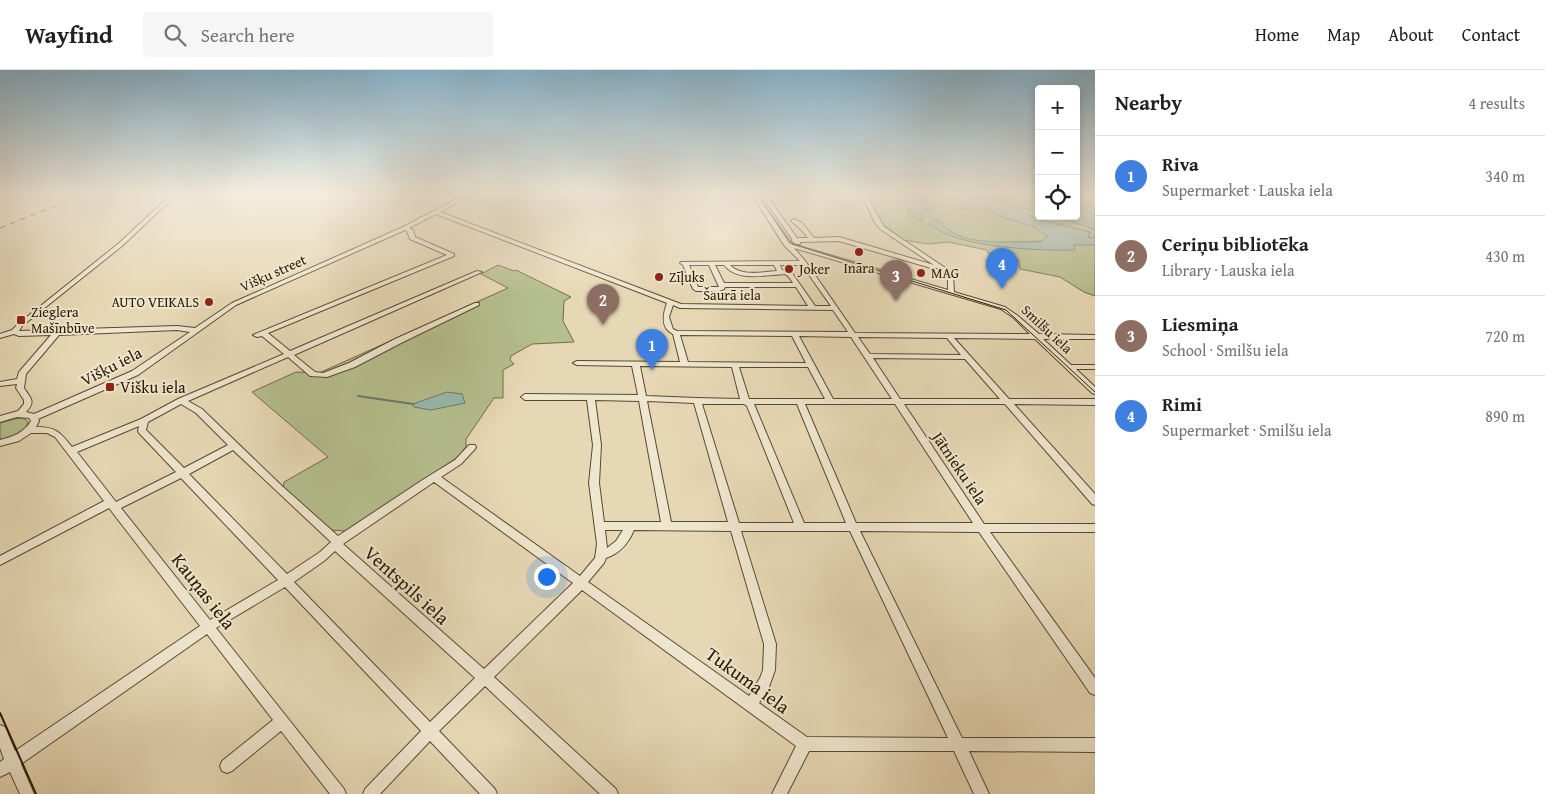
<!DOCTYPE html>
<html lang="en">
<head>
<meta charset="utf-8">
<style>
	body { margin:0; font-family:"Gentium Book Plus",serif; background:#f6f6f6; color:#202124 }
	.controls { position:absolute; right:15px; top:15px; display:grid; overflow:hidden; border-radius:5px; box-shadow:0 2px 8px #0003 }
	.controls button { width:45px; height:45px; display:grid; place-items:center; padding:0; border:0; border-bottom:1px solid #e0e0e0; background:#fff; color:#202124; font:25px sans-serif }
	.you { position:absolute; left:546px; top:506px; width:18px; height:18px; margin:-12px; border:4px solid #fff; border-radius:50%; background:#1a73e8; box-shadow:0 0 0 8px #1a73e833 }
	.badge { display:grid; place-items:center; width:32px; height:32px; border-radius:50%; background:#db2777; color:#fff; font-size:16px; font-weight:700 }
	.pin { position:absolute; translate:-50% -41px; filter:drop-shadow(0 1px 2px #0008) }
	.pin::after { content:''; position:absolute; top:26px; width:18px; height:15px; background:inherit; clip-path:polygon(0 0,100% 0,50% 100%) }
	.list { margin:0; padding:0; list-style:none }
	h2 { display:flex; justify-content:space-between; align-items:center; height:65px; margin:0; padding:0 20px; font-size:21px }
	h2 small { font-size:16px; font-weight:400; color:#757577 }
	.list li { display:grid; grid-template-columns:32px 1fr auto; gap:15px; align-items:center; box-sizing:border-box; height:80px; padding:0 20px; border-top:1px solid #e0e0e0 }
	.list b { display:block; font-size:19px; white-space:nowrap }
	.list p { margin:0; font-size:16px; white-space:nowrap; color:#757577 }
	.list em { font-size:16px; font-style:normal; color:#757577 }
	.icon { flex:none; width:28px; height:28px; fill:none; stroke:currentColor; stroke-width:2; stroke-linecap:round; stroke-linejoin:round }
	.map { position:relative; flex:none; width:1095px; height:724px; overflow:hidden }
	header { display:flex; align-items:center; gap:30px; box-sizing:border-box; height:70px; padding:0 25px; background:#fff; border-bottom:1px solid #e0e0e0 }
	header strong { font-size:24px }
	nav { display:flex; gap:28px; margin-inline-start:auto; font-size:18px }
	.search { width:350px; height:45px; background:#f6f6f6; display:flex; align-items:center; gap:12px; box-sizing:border-box; padding:0 18px; border-radius:5px; color:#757577; font-size:19px }
	main { display:flex }
	aside { flex:1; background:#fff }
	.map>svg:first-child { display:block }
	.green { fill:#b5bf8e; stroke:#6f6c48 }
	.water { fill:#97b9af; stroke:#6b796a }
	.lines { fill:none; stroke-linecap:round; stroke-linejoin:round }
	.stream { stroke:#6b796a; stroke-width:2 }
	.minor-casing { stroke:#584930; stroke-width:2 }
	.minor { fill:#efe6cf; fill-rule:evenodd }
	.tram-far1 { stroke:#291903; stroke-width:1 }
	.tram { stroke:#291903; stroke-width:2 }
	.rail { stroke:#291903; stroke-width:1; stroke-dasharray:5.5 5.5; stroke-linecap:butt }
	.poi-dot { fill:#8f2418; stroke:#efe6cf; stroke-width:2 }
	.labels { text-anchor:middle; stroke-width:4; stroke-linejoin:round; paint-order:stroke }
	.far-poi-label { font-size:14px; fill:#291903; stroke:#efe6cf; text-anchor:start }
	.far-street-label { font-size:14px; fill:#291903; stroke:#efe6cf }
	.street-label { font-size:16px; fill:#291903; stroke:#efe6cf }
	.poi-label { font-size:16px; fill:#291903; stroke:#efe6cf; text-anchor:start }
	.near-street-label { font-size:19px; fill:#291903; stroke:#efe6cf }
</style>
</head>
<body>
<header>
<strong>Wayfind</strong>
<div class="search"><svg class="icon" aria-label="search" viewBox="0 0 24 24"><circle cx="10" cy="10" r="6"/><path d="M15 15l6 6"/></svg>Search here</div>
<nav><a>Home</a><a>Map</a><a>About</a><a>Contact</a></nav>
</header>
<main>
<div class="map">
<svg width="1095" height="724" viewBox="0 0 1095 724">
	<rect width="100%" height="100%" fill="#e7d8b5"/>
	<filter id="stains"><feTurbulence type="fractalNoise" baseFrequency=".004" numOctaves="4"/><feColorMatrix values="0 0 0 0 .2 0 0 0 0 .09 0 0 0 0 .02 0 0 0 .5 -.17"/></filter>
	<radialGradient id="worn" r=".72"><stop offset=".6" stop-color="#630" stop-opacity="0"/><stop offset="1" stop-color="#630" stop-opacity=".3"/></radialGradient>
	<!-- green -->
	<g class="green">
		<path d="M 866,123 L 1039,123 L 1039,146 L 1071,146 L 1095,160 L 1095,170 L 1088,166 L 1089,163 L 1032,156 L 1049,165 L 1042,171 L 993,173 L 1095,174 L 1095,226 L 1084,222 L 1060,207 L 1020,199 L 1018,189 L 988,183 L 987,180 L 948,172 L 928,174 L 903,170 L 880,152 Z"/>
		<path d="M 498,195 L 514,201 L 516,200 L 571,227 L 564,231 L 563,251 L 574,272 L 532,274 L 511,286 L 510,290 L 514,294 L 503,300 L 503,328 L 494,328 L 466,369 L 466,377 L 458,387 L 345,461 L 329,460 L 283,419 L 284,412 L 328,387 L 252,322 L 296,302 L 319,303 L 508,218 L 481,204 Z"/>
		<path d="M 19,348 L 25,349 L 28,352 C 26,364 11,368 0,369 L 0,353 Z"/>
	</g>
	<!-- water -->
	<g class="water">
		<path d="M 891,123 L 970,123 L 955,129 L 944,127 L 922,127 L 919,130 L 922,132 L 938,136 L 923,142 L 922,151 L 910,146 C 905,131 906,129 891,123 Z"/>
		<path d="M 991,126 L 1016,130 L 1030,136 L 1032,134 L 1030,131 L 1033,129 L 1039,130 L 1039,141 L 1018,138 Z"/>
		<path d="M 987,127 L 1038,149 L 1090,162 L 1088,167 L 1092,168 L 1095,165 L 1095,175 L 1074,175 L 1075,180 C 1039,181 957,178 929,154 L 935,148 C 940,152 945,158 950,161 C 974,176 1009,171 1036,172 L 1042,171 L 1047,166 L 1032,156 L 1004,148 L 988,140 L 973,138 L 961,140 L 959,139 L 959,136 L 970,130 Z"/>
		<path d="M 1076,131 L 1090,134 L 1095,139 L 1095,160 L 1065,149 L 1039,146 L 1076,146 Z"/>
		<path d="M 447,322 L 462,324 L 465,333 L 431,340 L 414,337 L 413,334 Z"/>
	</g>
	<g class="lines">
		<!-- stream -->
		<path class="stream" d="M 358,326 L 413,334"/>
		<defs>
			<path id="minor" d="M 173,123 L 178,123 L 122,176 L 22,256 L 19,261 L 177,256 L 195,258 L 232,233 L 403,157 L 468,123 L 474,123 L 440,142 L 681,234 L 808,236 L 796,217 L 725,217 L 724,219 L 719,221 L 696,221 L 693,219 L 683,195 L 680,193 L 681,192 L 800,191 L 784,175 L 751,123 L 756,123 L 789,173 L 948,220 L 948,205 L 938,198 L 931,198 L 839,171 L 800,172 L 800,174 L 796,174 L 792,171 L 792,169 L 760,123 L 765,123 L 797,168 L 808,168 C 803,161 798,156 791,151 L 794,149 L 802,153 L 814,168 L 839,167 L 934,195 L 880,159 L 874,151 L 861,123 L 865,123 L 884,157 L 953,203 L 954,222 L 1005,237 L 1018,246 L 1039,264 L 1095,265 L 1095,269 L 1043,269 L 1071,295 L 1095,295 L 1095,299 L 1076,299 L 1095,317 L 1095,324 L 1092,323 L 1035,269 L 954,268 L 1009,329 L 1095,329 L 1095,335 L 1014,334 L 1095,424 L 1095,435 L 1092,434 L 1005,334 L 904,334 L 984,454 L 1095,454 L 1095,462 L 990,462 L 1095,608 L 1095,625 L 1090,623 L 979,462 L 860,461 L 962,668 L 1095,668 L 1095,682 L 969,681 L 989,724 L 974,724 L 954,681 L 809,681 L 787,724 L 772,724 L 796,676 L 582,520 L 494,607 L 616,719 L 618,724 L 600,724 L 485,616 L 439,661 L 495,719 L 497,724 L 480,724 L 430,671 L 380,724 L 363,724 L 365,719 L 421,661 L 285,517 L 216,558 L 344,719 L 346,724 L 330,724 L 281,661 L 232,701 L 227,703 L 222,701 L 220,696 L 222,691 L 273,650 L 207,564 L 21,694 L 34,724 L 20,724 L 10,702 L 0,707 L 0,692 L 4,689 L 0,678 L 0,655 L 5,657 L 15,681 L 200,556 L 109,438 L 0,495 L 0,486 L 104,431 L 55,367 L 47,363 L 31,363 L 19,371 L 0,376 L 0,370 C 12,367 24,363 31,351 L 29,348 L 17,347 L 0,352 L 0,346 L 18,341 L 24,334 L 24,330 L 16,318 L 17,314 L 0,316 L 0,312 L 17,309 L 19,302 L 51,265 L 19,266 L 14,264 L 0,268 L 0,264 L 12,260 L 18,254 L 118,174 ZM 436,144 L 667,233 C 663,244 660,258 673,264 L 680,292 L 577,291 L 573,293 L 577,295 L 632,296 L 638,325 L 525,324 L 521,327 L 525,330 L 587,330 L 593,375 L 589,413 L 597,474 L 595,488 L 580,506 L 441,407 L 461,394 L 475,379 L 476,377 L 475,375 L 469,375 L 455,390 L 424,409 L 338,466 L 282,416 L 202,339 L 188,331 L 288,287 L 310,306 L 327,307 L 355,297 L 401,273 L 479,235 L 479,233 L 475,233 L 395,269 L 349,293 L 323,303 L 315,302 L 294,285 L 482,202 L 477,201 L 290,281 L 268,263 L 454,186 L 454,184 L 415,167 L 413,160 L 409,158 ZM 405,160 L 407,161 L 410,169 L 447,185 L 253,265 L 257,267 L 262,266 L 284,284 L 178,329 L 141,349 L 72,377 C 60,362 56,357 36,357 L 39,351 L 38,349 L 138,305 L 236,235 ZM 794,178 L 1001,239 L 1014,248 L 1030,264 L 855,263 L 806,192 ZM 689,195 L 709,195 L 719,217 L 698,217 ZM 715,195 L 724,195 C 736,210 756,206 773,205 C 777,205 782,204 785,204 C 789,206 791,210 793,213 L 724,213 ZM 730,195 L 774,195 L 777,201 C 762,202 741,207 730,195 ZM 780,195 L 802,195 L 831,236 L 815,236 L 792,203 L 782,200 ZM 673,235 L 680,238 L 833,240 L 848,262 L 677,261 L 673,259 L 669,247 ZM 177,260 L 190,262 L 132,301 L 34,344 L 26,342 C 36,331 31,329 24,318 L 26,304 L 59,265 ZM 680,265 L 792,266 L 806,293 L 688,292 ZM 799,266 L 851,267 L 892,329 L 833,329 ZM 858,267 L 947,268 L 961,285 L 870,284 ZM 873,288 L 965,289 L 1000,329 L 900,329 ZM 640,296 L 732,297 L 740,329 L 697,328 L 646,326 ZM 739,297 L 808,297 L 825,329 L 749,329 ZM 595,330 L 639,331 L 661,452 L 604,452 L 599,413 L 601,375 ZM 647,331 L 694,333 L 728,452 L 671,452 ZM 181,334 L 196,343 L 228,375 L 184,398 L 146,360 L 148,352 ZM 702,334 L 744,334 L 747,336 L 794,453 L 739,453 ZM 754,334 L 797,334 L 846,453 L 804,453 ZM 805,334 L 895,334 L 973,453 L 856,453 ZM 139,356 L 138,361 L 139,363 L 176,402 L 116,432 L 77,382 ZM 233,380 L 331,472 L 320,482 L 287,504 L 189,404 ZM 181,408 L 278,510 L 210,550 L 121,438 ZM 434,412 L 573,513 L 484,599 L 343,474 ZM 605,460 L 623,460 L 616,471 L 607,478 ZM 634,460 L 731,461 L 764,574 L 763,600 L 760,608 L 749,626 L 588,512 L 604,493 L 606,488 C 620,483 628,474 634,460 ZM 741,461 L 850,461 L 948,668 L 807,667 L 759,633 L 769,617 L 775,600 L 776,574 ZM 335,481 L 475,608 L 430,652 L 294,512 L 324,491 Z"/>
		</defs>
		<!-- minor casing -->
		<use href="#minor" class="minor-casing"/>
		<!-- minor -->
		<use href="#minor" class="minor"/>
		<!-- tram-far1 -->
		<path class="tram-far1" d="M 756,123 L 792,174 L 1006,240 L 1095,322"/>
		<!-- tram -->
		<path class="tram" d="M 0,643 L 36,724"/>
		<!-- rail -->
		<path class="rail" d="M 0,158 L 88,123"/>
	</g>
	<!-- sky -->
	<linearGradient id="sky" x2="0" y2="1"><stop stop-color="#87b6d1"/><stop offset="0.55" stop-color="#f4edde"/><stop offset="1" stop-color="#f4edde" stop-opacity="0"/></linearGradient>
	<rect width="1095" height="224" fill="url(#sky)"/>
	<!-- markers -->
	<g class="poi-dot">
		<circle cx="859" cy="182" r="5"/>
		<circle cx="789" cy="199" r="5"/>
		<circle cx="921" cy="203" r="5"/>
		<circle cx="659" cy="207" r="5"/>
		<circle cx="209" cy="232" r="5"/>
		<rect x="16" y="245" width="10" height="10" rx="2.5"/>
		<rect x="105" y="312" width="10" height="10" rx="2.5"/>
	</g>
	<g class="labels">
		<!-- far-poi labels -->
		<g class="far-poi-label">
			<text x="859" y="203" text-anchor="middle">Ināra</text>
			<text x="799" y="204">Joker</text>
			<text x="931" y="208">MAG</text>
			<text x="669" y="212">Zīļuks</text>
			<text x="199" y="237" text-anchor="end">AUTO VEIKALS</text>
			<text x="31" y="247">Zieglera<tspan x="31" dy="16">Mašīnbūve</tspan></text>
		</g>
		<!-- far-street labels -->
		<g class="far-street-label">
			<text transform="translate(273 203) rotate(-24)" y="5">Višķu street</text>
			<text x="732" y="230">Šaurā iela</text>
			<text transform="translate(1047 259) rotate(43)" y="5">Smilšu iela</text>
		</g>
		<!-- street labels -->
		<g class="street-label">
			<text transform="translate(111 296) rotate(-27)" y="6">Višķu iela</text>
			<text transform="translate(960 398) rotate(56)" y="6">Jātnieku iela</text>
		</g>
		<!-- poi labels -->
		<g class="poi-label">
			<text x="120" y="323">Višku iela</text>
		</g>
		<!-- near-street labels -->
		<g class="near-street-label">
			<text transform="translate(407 515) rotate(42)" y="7">Ventspils iela</text>
			<text transform="translate(204 521) rotate(52)" y="7">Kauņas iela</text>
			<text transform="translate(748 610) rotate(36)" y="7">Tukuma iela</text>
		</g>
	</g>
	<rect width="100%" height="100%" filter="url(#stains)"/>
	<rect width="100%" height="100%" fill="url(#worn)"/>
</svg>
<div class="controls">
<button>+</button>
<button>−</button>
<button><svg class="icon" aria-label="locate" viewBox="0 0 24 24"><circle cx="12" cy="12" r="6"/><path d="M12 2v4M12 18v4M2 12h4M18 12h4"/></svg></button>
</div>
<div class="you"></div>
<div class="pin badge" style="left:652px;top:300px;background:#3f7fe0">1</div>
<div class="pin badge" style="left:603px;top:255px;background:#8d6e63">2</div>
<div class="pin badge" style="left:896px;top:231px;background:#8d6e63">3</div>
<div class="pin badge" style="left:1002px;top:219px;background:#3f7fe0">4</div>
</div>
<aside>
<h2>Nearby<small>4 results</small></h2>
<ul class="list">
<li><span class="badge" style="background:#3f7fe0">1</span><div><b>Riva</b><p>Supermarket · Lauska iela</p></div><em>340 m</em></li>
<li><span class="badge" style="background:#8d6e63">2</span><div><b>Ceriņu bibliotēka</b><p>Library · Lauska iela</p></div><em>430 m</em></li>
<li><span class="badge" style="background:#8d6e63">3</span><div><b>Liesmiņa</b><p>School · Smilšu iela</p></div><em>720 m</em></li>
<li><span class="badge" style="background:#3f7fe0">4</span><div><b>Rimi</b><p>Supermarket · Smilšu iela</p></div><em>890 m</em></li>
</ul>
</aside>
</main>
</body>
</html>
